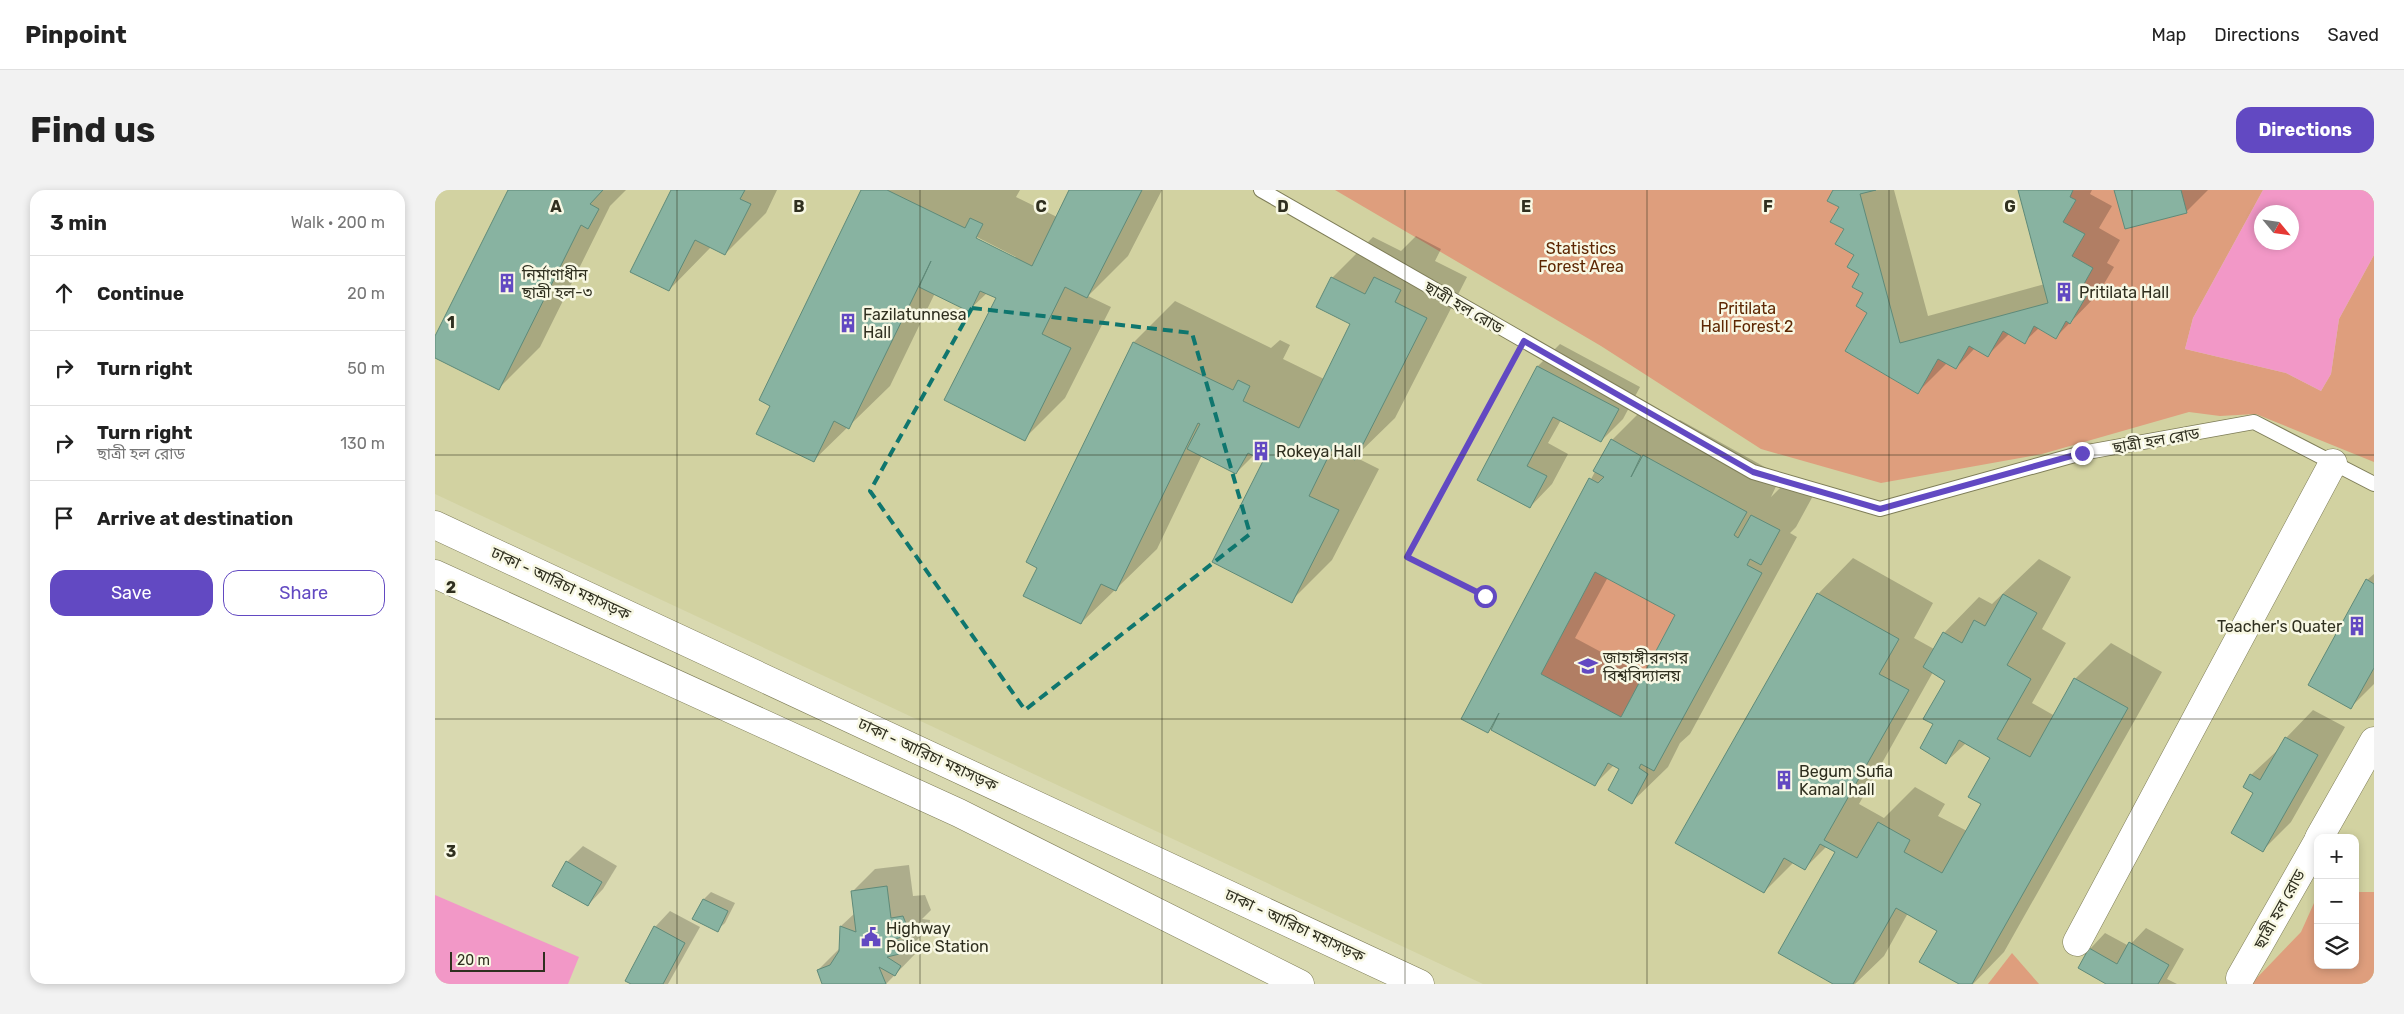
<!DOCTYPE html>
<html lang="en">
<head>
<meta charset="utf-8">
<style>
	body { margin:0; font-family:Rubik,"Noto Sans Bengali",sans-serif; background:#f2f2f2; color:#222 }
	.controls { position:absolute; right:15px; bottom:15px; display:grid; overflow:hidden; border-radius:10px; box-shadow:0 2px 8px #0003 }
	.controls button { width:45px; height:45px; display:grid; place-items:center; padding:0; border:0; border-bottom:1px solid #e0e0e0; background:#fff; color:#222; font:25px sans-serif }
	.compass { position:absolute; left:1819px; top:15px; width:45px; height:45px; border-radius:50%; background:#fff; box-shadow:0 2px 8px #0003; rotate:119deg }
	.scale { position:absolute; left:15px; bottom:12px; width:95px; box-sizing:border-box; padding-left:5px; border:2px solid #2f2f1f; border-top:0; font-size:14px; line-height:18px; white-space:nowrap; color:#2f2f1f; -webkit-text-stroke:4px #f8f8e4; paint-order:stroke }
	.stop { position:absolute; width:15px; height:15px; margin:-11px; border:4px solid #6249c2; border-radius:50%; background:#fff }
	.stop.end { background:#6249c2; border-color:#fff; box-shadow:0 1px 5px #0008 }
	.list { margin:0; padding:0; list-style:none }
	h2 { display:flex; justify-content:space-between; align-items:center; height:65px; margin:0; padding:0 20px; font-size:21px }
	h2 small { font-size:16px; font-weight:400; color:#767676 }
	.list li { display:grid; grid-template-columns:32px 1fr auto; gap:15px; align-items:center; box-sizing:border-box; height:75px; padding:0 20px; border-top:1px solid #e0e0e0 }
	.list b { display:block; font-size:19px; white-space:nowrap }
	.list p { margin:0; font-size:16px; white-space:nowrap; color:#767676 }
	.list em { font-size:16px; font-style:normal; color:#767676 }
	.actions { display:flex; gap:10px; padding:15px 20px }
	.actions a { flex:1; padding:11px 0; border:1px solid #6249c2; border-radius:15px; text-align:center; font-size:18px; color:#6249c2 }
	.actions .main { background:#6249c2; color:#fff }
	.icon { flex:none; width:28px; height:28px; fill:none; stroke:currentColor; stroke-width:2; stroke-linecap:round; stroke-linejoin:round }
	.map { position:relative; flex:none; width:1939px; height:794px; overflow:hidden; border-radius:15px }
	header { display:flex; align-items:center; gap:30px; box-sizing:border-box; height:70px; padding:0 25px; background:#fff; border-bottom:1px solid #e0e0e0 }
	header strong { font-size:24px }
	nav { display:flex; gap:28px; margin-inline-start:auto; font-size:18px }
	.intro { display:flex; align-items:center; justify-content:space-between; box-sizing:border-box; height:120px; padding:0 30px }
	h1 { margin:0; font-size:35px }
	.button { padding:12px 22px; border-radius:15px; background:#6249c2; color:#fff; font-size:18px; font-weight:700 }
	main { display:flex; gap:30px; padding:0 30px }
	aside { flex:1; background:#fff; border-radius:15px; box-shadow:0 2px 8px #0003 }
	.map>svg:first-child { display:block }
	.built { fill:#d2d2a1; fill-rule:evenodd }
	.green { fill:#de9e7d }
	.water { fill:#f298c7; fill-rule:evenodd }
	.shadow { fill:#0003; fill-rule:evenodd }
	.building { fill:#88b3a1; stroke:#5f8a79; fill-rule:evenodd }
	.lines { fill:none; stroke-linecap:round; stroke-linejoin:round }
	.service-casing { stroke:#7e7d58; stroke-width:16 }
	.minor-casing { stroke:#7e7d58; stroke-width:29 }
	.trunk-casing { stroke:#7e7d58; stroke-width:29 }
	.path { stroke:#9a9a7a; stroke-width:3; stroke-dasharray:2.5 4; stroke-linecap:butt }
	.service { stroke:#fff; stroke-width:14 }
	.minor { stroke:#fff; stroke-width:28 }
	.trunk { stroke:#fff; stroke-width:28 }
	.route { stroke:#6249c2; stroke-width:6 }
	.marked { fill:none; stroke:#0f766e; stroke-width:4; stroke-dasharray:10 6; stroke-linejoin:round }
	.grid { fill:none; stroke:#2f2f1f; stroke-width:1; stroke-opacity:0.55 }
	.labels { text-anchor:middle; stroke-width:5; stroke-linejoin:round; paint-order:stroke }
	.park-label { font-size:16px; fill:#5d2703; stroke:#f8f8e4 }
	.poi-label { font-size:16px; fill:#2f2f1f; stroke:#f8f8e4; text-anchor:start }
	.street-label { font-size:16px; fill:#2f2f1f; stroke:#f8f8e4 }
	.grid-label { font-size:16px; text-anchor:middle; font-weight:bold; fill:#2f2f1f; stroke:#f8f8e4; stroke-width:5; stroke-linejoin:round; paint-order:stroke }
</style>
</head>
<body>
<header>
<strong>Pinpoint</strong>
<nav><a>Map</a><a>Directions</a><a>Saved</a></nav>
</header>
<div class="intro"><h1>Find us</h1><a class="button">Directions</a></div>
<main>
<aside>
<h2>3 min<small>Walk · 200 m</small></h2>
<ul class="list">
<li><svg class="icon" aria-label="ahead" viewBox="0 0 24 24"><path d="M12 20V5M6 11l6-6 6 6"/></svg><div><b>Continue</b></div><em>20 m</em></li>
<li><svg class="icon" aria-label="right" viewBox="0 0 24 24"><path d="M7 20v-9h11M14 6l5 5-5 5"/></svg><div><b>Turn right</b></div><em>50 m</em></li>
<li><svg class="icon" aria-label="right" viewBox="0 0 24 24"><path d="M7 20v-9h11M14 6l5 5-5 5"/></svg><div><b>Turn right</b><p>ছাত্রী হল রোড</p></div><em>130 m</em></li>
<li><svg class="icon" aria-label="arrive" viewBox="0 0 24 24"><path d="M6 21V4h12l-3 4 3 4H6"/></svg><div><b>Arrive at destination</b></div></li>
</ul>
<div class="actions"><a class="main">Save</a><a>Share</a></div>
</aside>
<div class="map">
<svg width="1939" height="794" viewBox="0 0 1939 794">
	<rect width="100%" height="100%" fill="#d9d9b0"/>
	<!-- built -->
	<path class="built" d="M 0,0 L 1939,0 L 1939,794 L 1048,794 L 0,304 ZM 1826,22 L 1856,22 L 1856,52 L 1826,52 ZM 1883,648 L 1920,648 L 1920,775 L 1883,775 Z"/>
	<!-- green -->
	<g class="green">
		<path d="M 900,0 L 1398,0 L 1392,11 L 1404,17 L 1395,32 L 1409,39 L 1400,54 L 1419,65 L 1412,77 L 1424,84 L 1417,97 L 1428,103 L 1421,116 L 1432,123 L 1410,161 L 1483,204 L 1503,169 L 1521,179 L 1534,156 L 1568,141 L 1590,153 L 1599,136 L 1621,149 L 1631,131 L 1636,133 L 1652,105 L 1645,101 L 1658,78 L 1637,66 L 1650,44 L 1628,32 L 1641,10 L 1635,7 L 1638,0 L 1828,0 L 1758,128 L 1750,159 L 1851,183 L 1886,201 L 1896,184 L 1904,129 L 1939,65 L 1939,272 L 1821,224 L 1785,226 L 1754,222 L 1607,264 L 1446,293 L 1326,259 L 1166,156 Z"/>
		<path d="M 1160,382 L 1240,425 L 1186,527 L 1106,484 Z"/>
		<path d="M 1920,702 L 1939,702 L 1939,794 L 1816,794 L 1866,742 L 1879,713 L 1883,712 L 1883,775 L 1920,775 Z"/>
		<path d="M 1577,763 L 1604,794 L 1553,794 Z"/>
	</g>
	<!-- water -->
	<g class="water">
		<path d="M 1828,0 L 1939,0 L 1939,65 L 1904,129 L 1896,184 L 1886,201 L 1851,183 L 1750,159 L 1758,128 ZM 1826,22 L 1856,22 L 1856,52 L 1826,52 Z"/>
		<path d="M 0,705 L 144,767 L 133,794 L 0,794 Z"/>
	</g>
	<!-- shadow -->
	<g class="shadow">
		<path d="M 75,0 L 191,0 L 175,16 L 105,157 L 64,198 L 0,167 L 0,149 Z"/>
		<path d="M 238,0 L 342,0 L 331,23 L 290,64 L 276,57 L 234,100 Z"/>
		<path d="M 427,0 L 585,0 L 581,7 L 622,27 L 635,0 L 727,0 L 693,66 L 653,106 L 676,117 L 630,208 L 589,249 L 562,108 L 552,103 L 534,120 L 500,103 L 455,196 L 379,270 L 337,215 ZM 536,44 L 581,67 L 579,68 L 535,47 Z"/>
		<path d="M 1399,0 L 1459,0 L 1493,126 L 1610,94 L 1584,0 L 1657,0 L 1655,4 L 1677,16 L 1664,38 L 1685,50 L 1672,73 L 1679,77 L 1663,104 L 1621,147 L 1604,138 L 1589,152 L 1575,143 L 1553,165 L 1540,158 L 1521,178 L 1512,173 L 1483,202 L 1433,122 L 1420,65 Z"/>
		<path d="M 1681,0 L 1773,0 L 1751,22 Z"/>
		<path d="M 981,46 L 1006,59 L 1000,71 L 1032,87 L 960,228 L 920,267 L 944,279 L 897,370 L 856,411 L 830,270 L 819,265 L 801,283 L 767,265 L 722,359 L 646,433 L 604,377 L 592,372 L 699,152 L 740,111 L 836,158 L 845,150 L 855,155 L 848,169 L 889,189 L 917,134 L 897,88 L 938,47 L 966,61 Z"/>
		<path d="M 1125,154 L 1205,197 L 1188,229 L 1166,251 L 1126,230 L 1113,253 L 1133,264 L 1117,294 L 1095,317 L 1043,289 L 1103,176 Z"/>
		<path d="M 1213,214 L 1238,236 L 1245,230 L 1346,286 L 1336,307 L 1353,290 L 1379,304 L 1361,337 L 1355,343 L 1362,347 L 1255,544 L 1245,553 L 1233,577 L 1197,612 L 1185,578 L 1179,575 L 1160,594 L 1060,534 L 1053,542 L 1028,528 L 1177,250 ZM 1173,387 L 1242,424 L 1209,485 L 1140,448 Z"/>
		<path d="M 1418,368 L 1498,413 L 1479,448 L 1499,459 L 1509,443 L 1544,407 L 1557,414 L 1604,369 L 1636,387 L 1607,439 L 1631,453 L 1597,513 L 1620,526 L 1640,489 L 1676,453 L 1727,482 L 1569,762 L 1538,794 L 1526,794 L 1503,741 L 1473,723 L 1449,766 L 1420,794 L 1400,794 L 1401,661 L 1392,656 L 1370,678 L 1359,672 L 1329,702 L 1383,404 ZM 1498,482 L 1512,490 L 1500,534 L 1511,572 L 1531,553 L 1557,568 L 1548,613 L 1532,641 L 1503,626 L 1510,614 L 1480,597 L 1449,628 L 1424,614 Z"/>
		<path d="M 1939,384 L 1939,494 L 1916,517 L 1932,390 Z"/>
		<path d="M 1878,520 L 1910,537 L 1856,632 L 1828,660 L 1816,585 L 1845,558 L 1851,548 Z"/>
		<path d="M 1899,641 L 1910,648 L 1892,648 Z"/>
		<path d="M 148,656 L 182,676 L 168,699 L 153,715 L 132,672 Z"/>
		<path d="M 474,675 L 478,706 L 490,705 L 496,720 L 487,729 L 495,730 L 494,738 L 482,750 L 487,753 L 482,762 L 451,794 L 388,794 L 383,780 L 405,758 L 406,736 L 420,723 L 418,701 L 440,679 Z"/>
		<path d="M 276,702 L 300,713 L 290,733 L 282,740 L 269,709 Z"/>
		<path d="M 235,721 L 265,737 L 233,794 L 199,794 L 220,737 Z"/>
		<path d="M 1711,738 L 1749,759 L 1732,789 L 1742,794 L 1673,794 L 1655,759 L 1670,743 L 1694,756 Z"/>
	</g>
	<!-- building -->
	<g class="building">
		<path d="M 73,0 L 168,0 L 155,14 L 164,19 L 153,39 L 146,35 L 64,200 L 0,168 L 0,146 Z"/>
		<path d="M 236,0 L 310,0 L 305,9 L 316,14 L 290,65 L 260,50 L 234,101 L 195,82 Z"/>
		<path d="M 426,0 L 452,0 L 530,38 L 535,28 L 548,34 L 541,48 L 597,76 L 634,0 L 707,0 L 652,108 L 630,97 L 607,144 L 636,158 L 590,251 L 509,210 L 561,108 L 545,101 L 535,122 L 484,97 L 496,71 L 414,239 L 399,231 L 379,272 L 321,244 L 335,216 L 324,210 Z"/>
		<path d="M 1398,0 L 1441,0 L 1425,4 L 1465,153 L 1613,113 L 1583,0 L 1638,0 L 1635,7 L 1641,10 L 1628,32 L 1650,44 L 1637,66 L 1658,78 L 1645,101 L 1652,105 L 1635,134 L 1631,131 L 1621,149 L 1599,136 L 1590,154 L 1568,141 L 1553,167 L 1534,156 L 1521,179 L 1503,169 L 1483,204 L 1410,161 L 1432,123 L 1421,116 L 1428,103 L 1417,97 L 1424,84 L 1412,77 L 1419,65 L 1400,54 L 1409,39 L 1395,32 L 1404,17 L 1392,11 Z"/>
		<path d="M 1679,0 L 1746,0 L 1752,23 L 1690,39 Z"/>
		<path d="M 896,87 L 930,104 L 939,87 L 966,100 L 960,112 L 992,128 L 920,270 L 897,259 L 874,306 L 904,320 L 857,413 L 777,372 L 828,271 L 813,263 L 801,284 L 752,259 L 765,234 L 763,233 L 681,401 L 666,394 L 646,434 L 588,406 L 602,378 L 591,372 L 698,152 L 798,200 L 803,190 L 815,196 L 808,211 L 864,238 L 915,134 L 881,117 Z"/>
		<path d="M 1102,176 L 1184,219 L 1166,252 L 1118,227 L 1092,276 L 1112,286 L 1095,318 L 1042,290 Z"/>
		<path d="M 1176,249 L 1206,266 L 1196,287 L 1208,265 L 1312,322 L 1299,345 L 1303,348 L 1316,325 L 1345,340 L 1326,375 L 1315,369 L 1312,375 L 1327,383 L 1219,581 L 1206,574 L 1204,578 L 1213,584 L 1197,614 L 1173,600 L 1184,579 L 1173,573 L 1160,596 L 1056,540 L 1064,523 L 1053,543 L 1026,529 L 1154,288 L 1163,293 L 1169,287 L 1158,281 ZM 1160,382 L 1240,425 L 1186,527 L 1106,484 Z"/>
		<path d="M 1931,389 L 1939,394 L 1939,478 L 1916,519 L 1873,495 Z"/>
		<path d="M 1382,403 L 1464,449 L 1444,484 L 1474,500 L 1389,650 L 1422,668 L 1443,632 L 1475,650 L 1469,662 L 1507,683 L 1546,614 L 1533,607 L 1555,568 L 1524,550 L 1511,574 L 1485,558 L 1498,534 L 1488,529 L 1510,491 L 1488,477 L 1508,442 L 1527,453 L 1539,430 L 1550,436 L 1568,404 L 1602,423 L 1572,475 L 1596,489 L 1562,549 L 1595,567 L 1639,488 L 1693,518 L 1537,794 L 1524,794 L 1484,772 L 1502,741 L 1461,718 L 1418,794 L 1398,794 L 1343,763 L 1400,662 L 1385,654 L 1370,680 L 1349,668 L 1329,703 L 1240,653 Z"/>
		<path d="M 1850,547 L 1883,565 L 1828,662 L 1796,643 L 1818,603 L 1808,597 L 1815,584 L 1825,590 Z"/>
		<path d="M 131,671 L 167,692 L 153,716 L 117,696 Z"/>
		<path d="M 452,696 L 456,728 L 468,726 L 475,744 L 458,750 L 474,752 L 473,762 L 452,767 L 466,776 L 460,786 L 444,777 L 451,794 L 387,794 L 382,780 L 395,775 L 404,761 L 405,736 L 421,742 L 416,701 Z"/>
		<path d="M 268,709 L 293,721 L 283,742 L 257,729 Z"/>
		<path d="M 219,736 L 250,753 L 228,794 L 196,794 L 190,791 Z"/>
		<path d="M 1694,752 L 1734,775 L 1723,794 L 1671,794 L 1643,778 L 1654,758 L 1682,774 Z"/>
	</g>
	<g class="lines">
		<defs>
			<path id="service" d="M 826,0 L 1318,282 L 1445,319 L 1647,263 L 1819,232 L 1939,294"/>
			<g id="minor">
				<path d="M 1884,648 L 1939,551"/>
				<path d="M 1642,752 L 1898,273"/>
				<path d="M 1805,788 L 1883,651"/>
			</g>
			<g id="trunk">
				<path d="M 0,335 L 985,794"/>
				<path d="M 0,384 L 524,623 L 865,794"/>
			</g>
		</defs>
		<!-- service casing -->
		<use href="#service" class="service-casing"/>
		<!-- minor casing -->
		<use href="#minor" class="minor-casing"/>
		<!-- trunk casing -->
		<use href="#trunk" class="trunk-casing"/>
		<!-- path -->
		<path class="path" d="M 1050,406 L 972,367 L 1078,171"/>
		<!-- service -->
		<use href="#service" class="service"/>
		<!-- minor -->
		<use href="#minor" class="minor"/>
		<!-- trunk -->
		<use href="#trunk" class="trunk"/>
	</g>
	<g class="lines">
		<!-- route -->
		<path class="route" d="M 1050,406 L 972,367 L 1089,151 L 1318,282 L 1445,319 L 1647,263"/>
	</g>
	<!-- marked area -->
	<path class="marked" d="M 537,118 L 757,143 L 815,344 L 590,520 L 435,301 Z"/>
	<!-- grid -->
	<path class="grid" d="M 242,0 L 242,794M 485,0 L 485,794M 727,0 L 727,794M 970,0 L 970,794M 1212,0 L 1212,794M 1454,0 L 1454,794M 1697,0 L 1697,794M 0,265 L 1939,265M 0,529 L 1939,529"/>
	<!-- icons -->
	<defs>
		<symbol id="building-bare" viewBox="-9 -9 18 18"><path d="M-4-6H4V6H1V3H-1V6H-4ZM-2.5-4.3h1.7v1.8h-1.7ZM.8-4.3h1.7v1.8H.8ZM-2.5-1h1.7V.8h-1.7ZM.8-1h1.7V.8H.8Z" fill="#6249c2" stroke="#f8f8e4" stroke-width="2.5" paint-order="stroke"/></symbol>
		<symbol id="university-bare" viewBox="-9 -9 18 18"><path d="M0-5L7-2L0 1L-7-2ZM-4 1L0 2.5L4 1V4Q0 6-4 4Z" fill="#6249c2" stroke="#f8f8e4" stroke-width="2.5" paint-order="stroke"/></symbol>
		<symbol id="civic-bare" viewBox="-9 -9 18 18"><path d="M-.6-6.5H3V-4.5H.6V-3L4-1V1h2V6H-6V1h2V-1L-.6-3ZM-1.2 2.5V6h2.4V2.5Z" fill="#6249c2" stroke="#f8f8e4" stroke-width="2.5" paint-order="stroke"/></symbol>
	</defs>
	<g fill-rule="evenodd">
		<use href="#building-bare" x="58" y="79" width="28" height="28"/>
		<use href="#building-bare" x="1615" y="88" width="28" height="28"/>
		<use href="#building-bare" x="399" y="119" width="28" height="28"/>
		<use href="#building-bare" x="812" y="247" width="28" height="28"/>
		<use href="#building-bare" x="1908" y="422" width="28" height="28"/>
		<use href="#university-bare" x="1139" y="462" width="28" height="28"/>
		<use href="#building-bare" x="1335" y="576" width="28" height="28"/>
		<use href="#civic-bare" x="422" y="733" width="28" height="28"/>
	</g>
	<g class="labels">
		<!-- park labels -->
		<g class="park-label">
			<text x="1146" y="64">Statistics<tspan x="1146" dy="18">Forest Area</tspan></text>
			<text x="1312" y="124">Pritilata<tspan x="1312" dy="18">Hall Forest 2</tspan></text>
		</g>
		<!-- poi labels -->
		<g class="poi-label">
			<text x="87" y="90">নির্মাণাধীন<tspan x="87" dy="18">ছাত্রী হল-৩</tspan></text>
			<text x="1644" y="108">Pritilata Hall</text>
			<text x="428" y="130">Fazilatunnesa<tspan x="428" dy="18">Hall</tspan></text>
			<text x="841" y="267">Rokeya Hall</text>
			<text x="1907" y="442" text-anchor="end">Teacher's Quater</text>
			<text x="1168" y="473">জাহাঙ্গীরনগর<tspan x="1168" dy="18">বিশ্ববিদ্যালয়</tspan></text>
			<text x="1364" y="587">Begum Sufia<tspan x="1364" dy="18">Kamal hall</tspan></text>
			<text x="451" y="744">Highway<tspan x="451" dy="18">Police Station</tspan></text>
		</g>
		<!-- street labels -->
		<g class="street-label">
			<text transform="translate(1029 117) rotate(30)" y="6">ছাত্রী হল রোড</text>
			<text transform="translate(1721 250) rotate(-10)" y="6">ছাত্রী হল রোড</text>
			<text transform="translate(126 393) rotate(25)" y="6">ঢাকা - আরিচা মহাসড়ক</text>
			<text transform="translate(493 564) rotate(25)" y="6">ঢাকা - আরিচা মহাসড়ক</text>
			<text transform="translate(1844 719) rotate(-61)" y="6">ছাত্রী হল রোড</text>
			<text transform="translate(860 735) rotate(25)" y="6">ঢাকা - আরিচা মহাসড়ক</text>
		</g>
	</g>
	<g class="grid-label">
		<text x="121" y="22">A</text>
		<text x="364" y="22">B</text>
		<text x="606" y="22">C</text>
		<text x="848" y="22">D</text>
		<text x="1091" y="22">E</text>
		<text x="1333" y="22">F</text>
		<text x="1575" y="22">G</text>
		<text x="16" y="138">1</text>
		<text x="16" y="403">2</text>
		<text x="16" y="667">3</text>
	</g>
</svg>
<div class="controls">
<button>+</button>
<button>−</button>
<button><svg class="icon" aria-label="layers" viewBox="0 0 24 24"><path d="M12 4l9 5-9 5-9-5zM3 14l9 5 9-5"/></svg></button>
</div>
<svg class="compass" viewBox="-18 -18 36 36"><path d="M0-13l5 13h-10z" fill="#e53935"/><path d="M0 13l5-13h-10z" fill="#767676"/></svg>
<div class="scale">20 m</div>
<div class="stop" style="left:1050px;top:406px"></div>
<div class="stop end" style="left:1647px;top:263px"></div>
</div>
</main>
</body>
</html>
